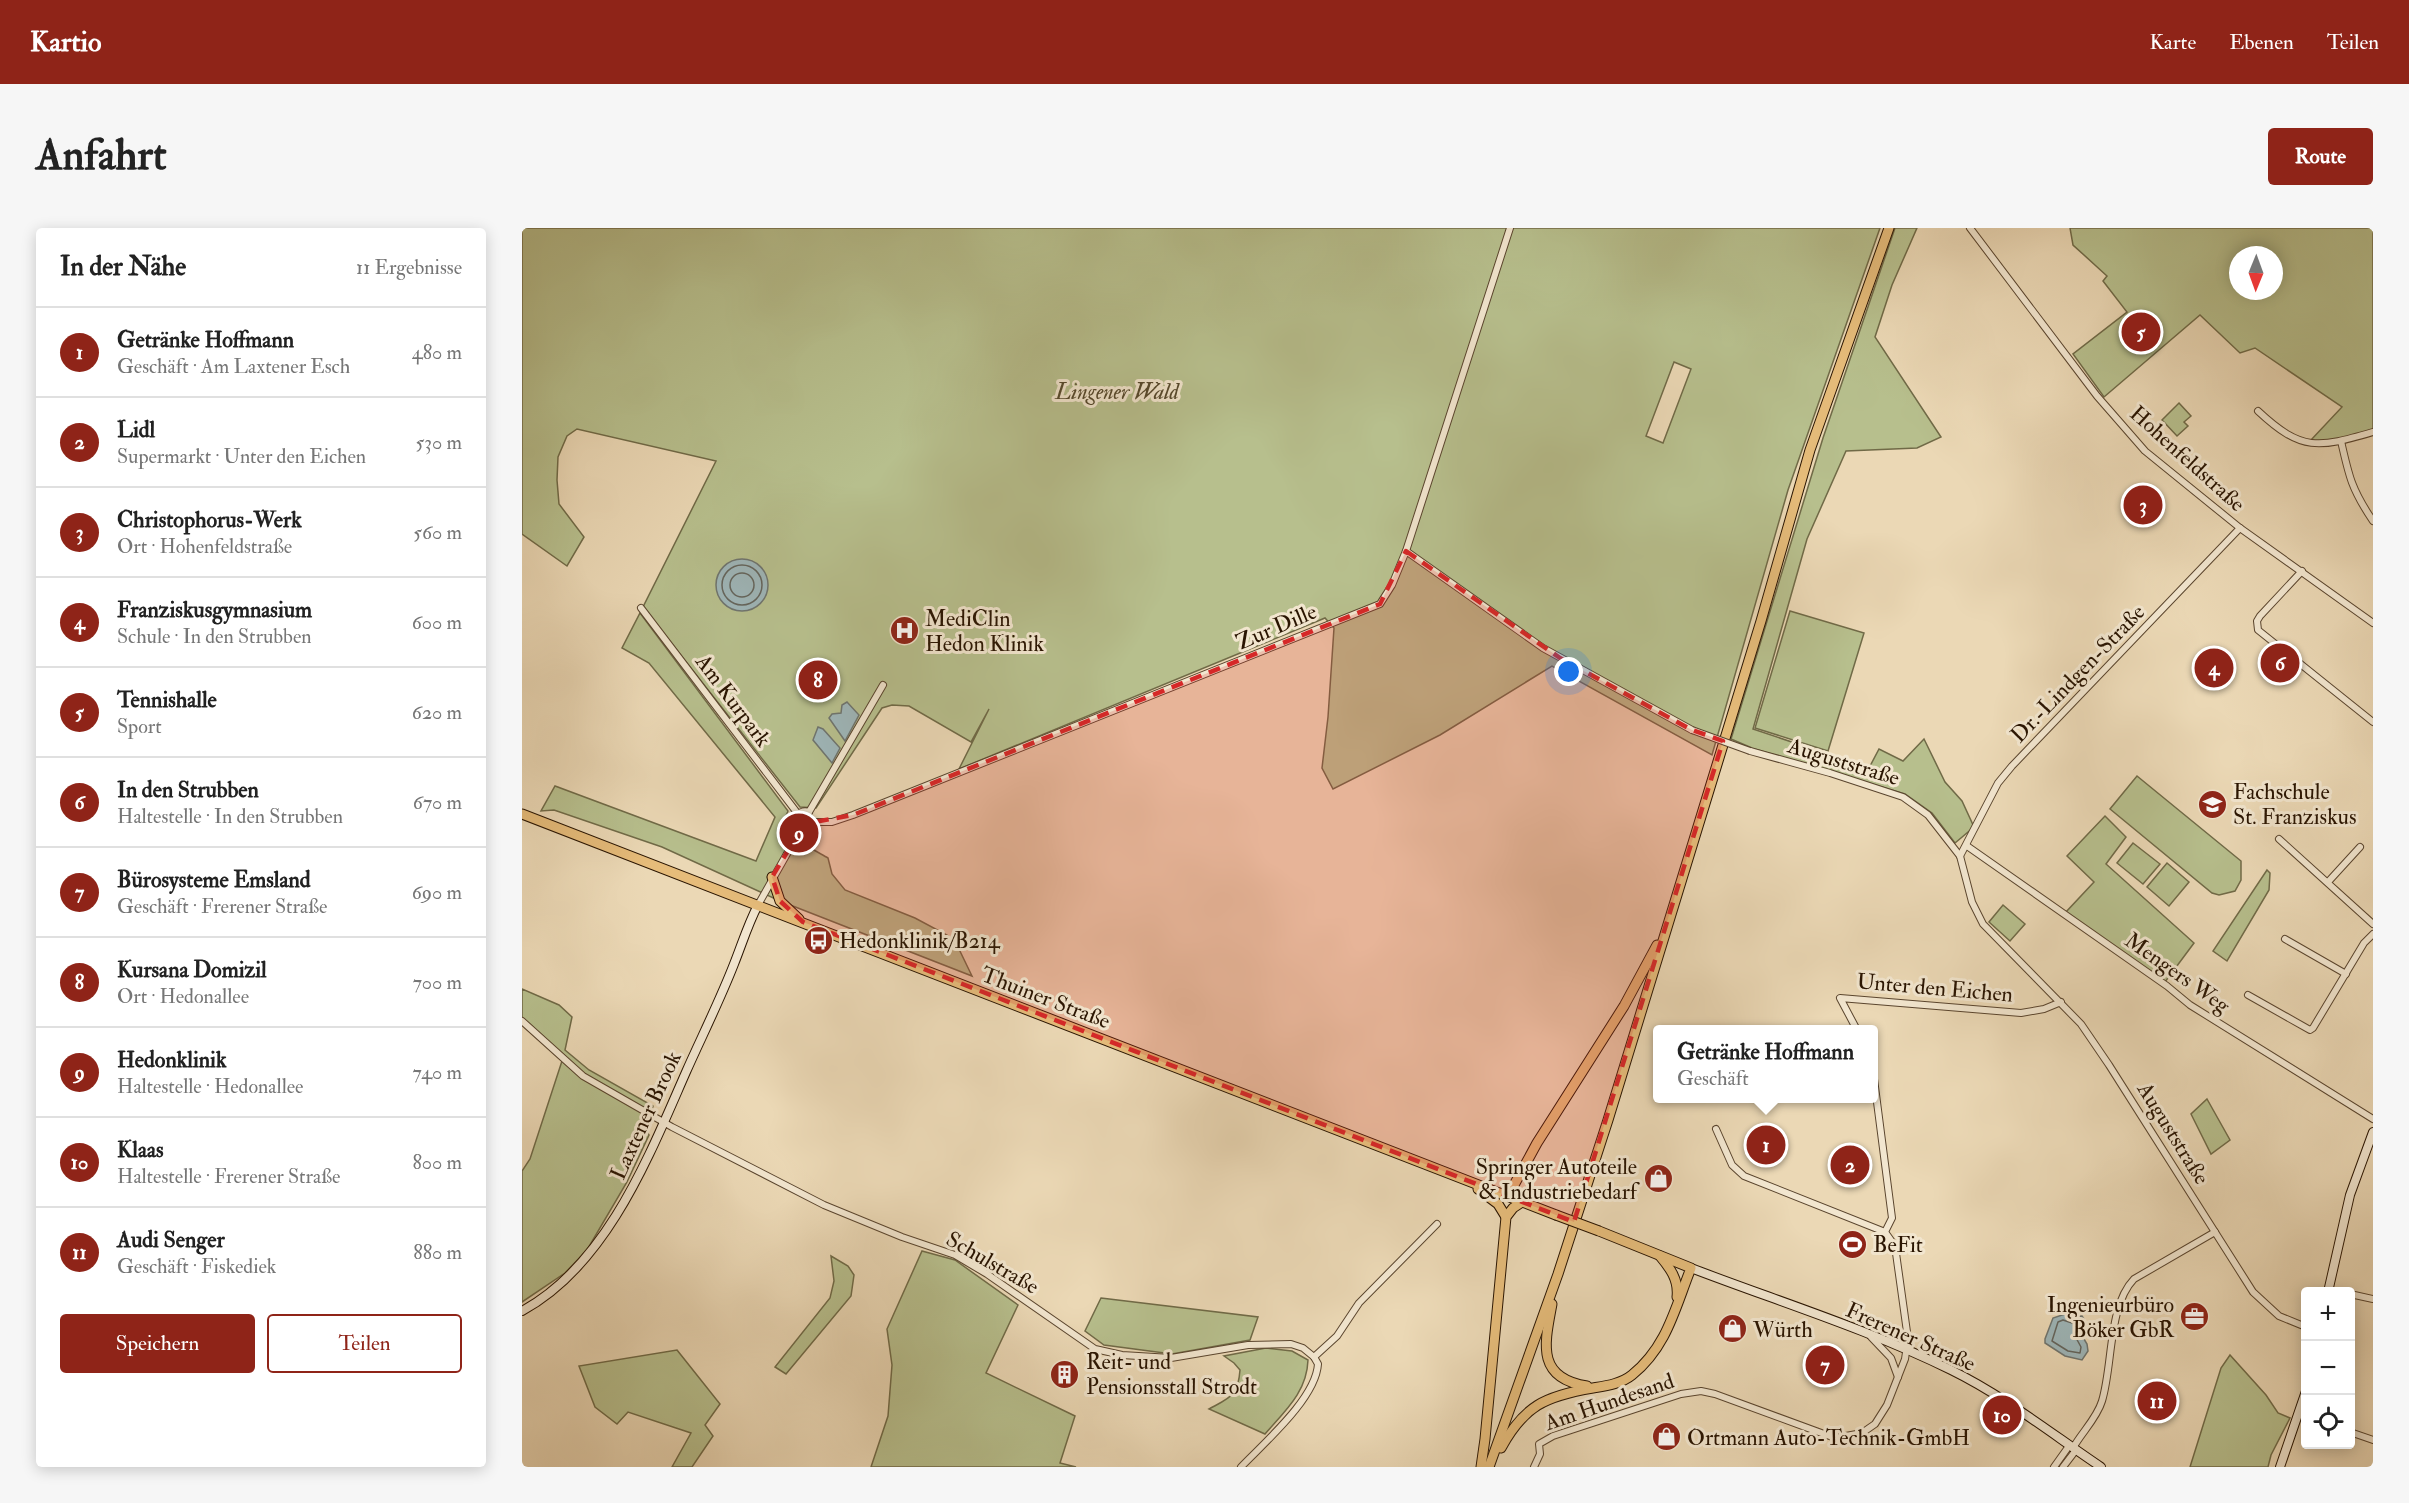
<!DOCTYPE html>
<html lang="de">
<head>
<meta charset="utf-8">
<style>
	body { margin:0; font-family:"IM FELL Double Pica",serif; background:#f6f6f6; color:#222 }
	.controls { position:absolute; right:18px; bottom:18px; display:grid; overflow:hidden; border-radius:6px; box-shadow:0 3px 15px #0003 }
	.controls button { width:54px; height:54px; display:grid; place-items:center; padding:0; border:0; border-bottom:2px solid #e0e0e0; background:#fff; color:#222; font:30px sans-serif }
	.compass { position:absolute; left:1707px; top:18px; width:54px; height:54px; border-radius:50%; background:#fff; box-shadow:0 3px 15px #0003; rotate:181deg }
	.you { position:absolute; left:1047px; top:444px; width:21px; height:21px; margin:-15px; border:4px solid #fff; border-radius:50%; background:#1a73e8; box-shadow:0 0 0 9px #1a73e833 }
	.badge { display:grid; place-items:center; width:39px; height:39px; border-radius:50%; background:#8f2418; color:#fff; font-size:20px; font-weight:700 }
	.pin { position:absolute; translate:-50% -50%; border:3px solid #fff; box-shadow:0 2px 6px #0006 }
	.popup { position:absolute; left:1131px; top:797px; width:225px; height:78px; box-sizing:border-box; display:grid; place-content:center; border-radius:6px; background:#fff; filter:drop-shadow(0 2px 4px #0005); font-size:20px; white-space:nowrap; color:#767676 }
	.popup b { font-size:22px; color:#222 }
	.popup::after { content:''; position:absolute; left:50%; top:100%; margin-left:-12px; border:12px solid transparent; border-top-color:#fff }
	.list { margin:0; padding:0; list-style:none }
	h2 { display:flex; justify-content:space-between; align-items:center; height:78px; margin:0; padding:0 24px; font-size:26px }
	h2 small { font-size:20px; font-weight:400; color:#767676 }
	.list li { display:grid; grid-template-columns:39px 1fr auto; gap:18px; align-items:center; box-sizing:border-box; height:90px; padding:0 24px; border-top:2px solid #e0e0e0 }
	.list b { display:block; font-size:22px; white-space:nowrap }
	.list p { margin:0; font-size:20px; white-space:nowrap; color:#767676 }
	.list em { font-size:20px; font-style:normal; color:#767676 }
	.actions { display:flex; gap:12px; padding:18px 24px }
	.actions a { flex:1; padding:14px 0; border:2px solid #8f2418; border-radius:6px; text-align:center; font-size:21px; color:#8f2418 }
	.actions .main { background:#8f2418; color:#fff }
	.icon { flex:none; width:33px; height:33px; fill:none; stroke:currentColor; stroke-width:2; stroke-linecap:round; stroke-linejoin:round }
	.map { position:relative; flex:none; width:1851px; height:1239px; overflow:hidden; border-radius:6px }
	header { display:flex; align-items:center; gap:36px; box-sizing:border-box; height:84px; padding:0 30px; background:#8f2418; color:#fff }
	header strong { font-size:28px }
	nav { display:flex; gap:33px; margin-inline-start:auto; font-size:21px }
	.intro { display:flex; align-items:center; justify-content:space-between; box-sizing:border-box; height:144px; padding:0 36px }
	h1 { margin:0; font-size:42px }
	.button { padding:15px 27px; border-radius:6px; background:#8f2418; color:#fff; font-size:21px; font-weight:700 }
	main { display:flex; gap:36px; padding:0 36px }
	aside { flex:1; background:#fff; border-radius:6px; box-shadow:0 3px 15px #0003 }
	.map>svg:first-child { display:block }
	.green { fill:#b7bf8d; stroke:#706a47; stroke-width:1.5; fill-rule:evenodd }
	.water { fill:#9eb6b9; stroke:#6f756f; stroke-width:1.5 }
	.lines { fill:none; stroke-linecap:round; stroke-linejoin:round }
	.shore { stroke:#64655d; stroke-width:1.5 }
	.street-casing { stroke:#5a452e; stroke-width:8 }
	.secondary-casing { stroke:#291401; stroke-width:10 }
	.primary-casing { stroke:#291401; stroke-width:11 }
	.street { stroke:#f2e6cf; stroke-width:6 }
	.secondary { stroke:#f2e6cf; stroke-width:8 }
	.primary { stroke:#e6bc7a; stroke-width:9 }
	.street-bridge-casing { stroke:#5a452e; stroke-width:8; stroke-linecap:butt }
	.primary-bridge-casing { stroke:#291401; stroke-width:11; stroke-linecap:butt }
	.street-bridge { stroke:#f2e6cf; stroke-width:6 }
	.primary-bridge { stroke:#e6bc7a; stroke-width:9 }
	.marked { fill:#d62828; fill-opacity:0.2; stroke:#d62828; stroke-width:4.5; stroke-dasharray:12 8; stroke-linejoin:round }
	.labels { text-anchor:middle; stroke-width:6; stroke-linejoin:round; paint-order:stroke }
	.park-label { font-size:22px; font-style:italic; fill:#54472b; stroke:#f2e6cf }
	.street-label { font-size:22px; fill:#291401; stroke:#f2e6cf }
	.poi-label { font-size:22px; fill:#291401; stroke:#f2e6cf; text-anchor:start }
</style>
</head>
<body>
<header>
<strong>Kartio</strong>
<nav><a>Karte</a><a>Ebenen</a><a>Teilen</a></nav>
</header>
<div class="intro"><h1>Anfahrt</h1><a class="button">Route</a></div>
<main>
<aside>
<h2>In der Nähe<small>11 Ergebnisse</small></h2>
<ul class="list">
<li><span class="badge">1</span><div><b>Getränke Hoffmann</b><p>Geschäft · Am Laxtener Esch</p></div><em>480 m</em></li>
<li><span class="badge">2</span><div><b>Lidl</b><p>Supermarkt · Unter den Eichen</p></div><em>530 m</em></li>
<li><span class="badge">3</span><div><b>Christophorus-Werk</b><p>Ort · Hohenfeldstraße</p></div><em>560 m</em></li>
<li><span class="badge">4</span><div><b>Franziskusgymnasium</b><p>Schule · In den Strubben</p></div><em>600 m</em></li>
<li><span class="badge">5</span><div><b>Tennishalle</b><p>Sport</p></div><em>620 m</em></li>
<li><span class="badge">6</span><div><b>In den Strubben</b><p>Haltestelle · In den Strubben</p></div><em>670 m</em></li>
<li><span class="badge">7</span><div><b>Bürosysteme Emsland</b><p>Geschäft · Frerener Straße</p></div><em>690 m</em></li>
<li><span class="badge">8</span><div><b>Kursana Domizil</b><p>Ort · Hedonallee</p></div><em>700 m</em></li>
<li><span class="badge">9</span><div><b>Hedonklinik</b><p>Haltestelle · Hedonallee</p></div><em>740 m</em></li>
<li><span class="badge">10</span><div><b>Klaas</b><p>Haltestelle · Frerener Straße</p></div><em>800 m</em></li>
<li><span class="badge">11</span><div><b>Audi Senger</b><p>Geschäft · Fiskediek</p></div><em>880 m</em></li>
</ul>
<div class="actions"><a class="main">Speichern</a><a>Teilen</a></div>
</aside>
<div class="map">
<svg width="1851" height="1239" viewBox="0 0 1851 1239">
	<rect width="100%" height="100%" fill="#ebd8b5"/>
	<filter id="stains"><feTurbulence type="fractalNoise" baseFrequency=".00333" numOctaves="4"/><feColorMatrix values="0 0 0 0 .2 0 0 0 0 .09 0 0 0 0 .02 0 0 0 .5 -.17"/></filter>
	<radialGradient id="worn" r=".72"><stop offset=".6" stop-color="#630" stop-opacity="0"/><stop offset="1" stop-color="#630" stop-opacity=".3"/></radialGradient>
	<!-- green -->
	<g class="green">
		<path d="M 0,0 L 1358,0 L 1266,262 L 1190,527 L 1030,438 L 918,507 L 811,561 L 800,540 L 806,489 L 812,400 L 803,390 L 437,541 L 467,481 L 449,514 L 387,478 L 370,477 L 360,480 L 294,580 L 278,579 L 121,379 L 194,233 L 55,201 L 45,208 L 36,229 L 35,252 L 37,276 L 62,309 L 45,338 L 0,306 ZM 1152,134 L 1169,141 L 1141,215 L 1124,208 Z"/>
		<path d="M 1373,0 L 1395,0 L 1370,57 L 1353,109 L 1419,209 L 1395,220 L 1324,223 L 1285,311 L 1231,501 L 1347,540 L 1357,521 L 1381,533 L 1402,511 L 1423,554 L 1440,573 L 1452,599 L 1433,615 L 1410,585 L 1383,566 L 1230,520 L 1209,511 L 1301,210 Z"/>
		<path d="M 1548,0 L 1851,0 L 1851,203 L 1800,216 L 1788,213 L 1820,179 L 1733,120 L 1718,125 L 1678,87 L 1582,169 L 1551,126 L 1605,84 L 1581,53 L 1585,48 L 1551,17 ZM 1716,27 L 1752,27 L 1752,63 L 1716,63 Z"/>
		<path d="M 1657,175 L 1669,188 L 1662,194 L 1666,198 L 1655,208 L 1640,192 Z"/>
		<path d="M 1268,383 L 1342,405 L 1306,523 L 1233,500 Z"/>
		<path d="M 118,385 L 266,583 C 254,605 291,621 306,630 L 310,646 L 323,662 L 393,690 L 425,707 L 434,715 L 450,748 L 258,673 L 140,619 L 32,582 L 19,583 L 33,558 L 234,633 L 253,589 L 127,435 L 100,420 Z"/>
		<path d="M 1615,548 L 1719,633 L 1719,652 L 1713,663 L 1697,667 L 1690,665 L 1588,581 Z"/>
		<path d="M 1583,588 L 1604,609 L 1584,636 L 1672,715 L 1643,754 L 1544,684 L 1572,654 L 1545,628 Z"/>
		<path d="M 1611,615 L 1638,636 L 1621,656 L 1595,635 Z"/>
		<path d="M 1645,635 L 1667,654 L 1647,678 L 1625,659 Z"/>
		<path d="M 1745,642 L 1748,645 L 1747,662 L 1705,733 L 1691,723 Z"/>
		<path d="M 1481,677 L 1503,696 L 1488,713 L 1467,694 Z"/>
		<path d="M 0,761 L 37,777 L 50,789 L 43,822 L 67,842 L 131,878 L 124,902 L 127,907 L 105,954 L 65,1022 L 43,1045 L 0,1074 L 0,943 L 8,931 L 40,833 L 0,794 Z"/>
		<path d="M 1685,871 L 1708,912 L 1689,926 L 1669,886 Z"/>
		<path d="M 400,1023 L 433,1032 L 496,1077 L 464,1145 L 553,1188 L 538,1235 L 554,1239 L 349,1239 L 366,1188 L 370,1137 L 365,1101 Z"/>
		<path d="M 309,1028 L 326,1038 L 332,1047 L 329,1068 L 264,1146 L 253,1139 L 308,1070 L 312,1053 Z"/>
		<path d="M 579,1070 L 736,1089 L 728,1112 L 650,1126 L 582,1117 L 563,1103 Z"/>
		<path d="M 744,1120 L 770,1123 L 786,1132 C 785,1164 763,1183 743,1206 L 687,1181 C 709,1169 716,1168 718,1142 L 712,1135 L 702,1128 Z"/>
		<path d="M 155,1122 L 198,1176 L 183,1197 L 191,1208 L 170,1239 L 150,1239 L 169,1205 L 106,1184 L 95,1196 L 73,1179 L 57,1138 Z"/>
		<path d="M 1708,1127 L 1744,1167 L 1756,1185 L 1768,1190 L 1749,1227 L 1746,1239 L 1668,1239 L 1699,1140 Z"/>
	</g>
	<!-- water -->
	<g class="water">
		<circle cx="220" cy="357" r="26"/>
		<path d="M 325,474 L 337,487 L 323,513 L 307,490 L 310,486 L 319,485 L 320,477 Z"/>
		<path d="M 296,499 L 301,501 L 318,520 L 310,535 L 291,512 Z"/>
		<path d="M 1543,1086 L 1550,1089 L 1560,1088 L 1562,1091 L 1559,1106 L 1565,1116 L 1566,1123 L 1560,1132 L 1543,1128 L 1523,1115 L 1523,1111 L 1531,1090 Z"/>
	</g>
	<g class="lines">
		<!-- shore -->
		<g class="shore">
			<circle cx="220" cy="357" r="20"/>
			<circle cx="220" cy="357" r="12"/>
			<path d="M 1541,1092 L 1553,1096 L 1553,1108 L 1559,1119 L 1558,1125 L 1546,1123 L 1530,1113 L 1536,1094 Z"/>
		</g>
		<defs>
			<g id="street">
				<path d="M 1448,0 L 1575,168 L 1623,223 L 1718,300 L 1851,395"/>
				<path d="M 1736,183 C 1780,224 1796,220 1851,204"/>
				<path d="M 1819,213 C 1827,249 1830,262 1851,293"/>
				<path d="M 884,323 L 1021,420 L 1170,502"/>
				<path d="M 1780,343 L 1738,388 L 1735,393 L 1736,402 L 1851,494"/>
				<path d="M 119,380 L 276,586"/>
				<path d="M 1228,523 L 1308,545 L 1381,569 L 1406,587 L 1438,628 L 1450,674 L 1461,696 L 1559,796 L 1587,837 L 1731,1064 L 1757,1088 L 1784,1099"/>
				<path d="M 287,584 L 361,457"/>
				<path d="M 287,584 C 281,582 275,585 273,591 L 275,597 L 280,602 L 286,602 L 292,594"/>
				<path d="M 292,594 L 310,594 L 331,587 L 858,376 L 870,357 L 884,323 L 988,0"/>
				<path d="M 1757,611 L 1851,696"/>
				<path d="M 1445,618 L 1645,758 L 1668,777 L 1851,891"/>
				<path d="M 1438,628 L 1476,555 L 1490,538 L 1718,300"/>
				<path d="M 1806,654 L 1838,619"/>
				<path d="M 236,677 L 279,601"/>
				<path d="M 1763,711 L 1824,746"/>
				<path d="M 1726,767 L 1788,802 L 1791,800 L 1842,715 L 1851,706"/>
				<path d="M 0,793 L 61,848 L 150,899 L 302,977 L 380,1009 L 433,1027 L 465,1046 L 573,1121 L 600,1127 L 649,1130 L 726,1117 L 769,1116 L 781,1120 L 792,1129 L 796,1136 C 794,1170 743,1214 719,1239"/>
				<path d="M 1335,802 L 1318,770 L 1499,785 L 1522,781 L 1539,774"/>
				<path d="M 1194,901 L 1210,937 L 1222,948 L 1363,1004"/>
				<path d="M 1828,1066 L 1851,1071"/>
				<path d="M 1349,1109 L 1369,1130 L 1376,1149"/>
				<path d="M 792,1129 L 815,1108 L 837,1075 L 915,996"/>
				<path d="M 1828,1204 L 1851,1212"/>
				<path d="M 1551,1220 C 1560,1204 1575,1190 1580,1173 C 1591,1137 1586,1078 1612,1051 L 1693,1004"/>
				<path d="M 1012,1239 L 1018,1226 L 1017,1216 L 1031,1208 L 1159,1166 L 1179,1163 L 1193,1166 L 1313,1210 L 1340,1205 L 1353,1196 L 1365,1177 L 1383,1131 L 1386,1111 L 1373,1018 L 1363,1004 L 1370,990 L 1352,851"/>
				<path d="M 1532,1239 L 1547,1218"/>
				<path d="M 1541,1239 L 1554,1222"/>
			</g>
			<g id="secondary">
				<path d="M 1169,1040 C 1255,1073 1346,1101 1429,1142 C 1482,1168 1530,1206 1579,1239"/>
				<path d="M 1806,1064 L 1828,967 L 1851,904"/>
				<path d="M 0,1083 C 85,1037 127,928 164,844 C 180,808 198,772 212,736 C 220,716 226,696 236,677"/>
				<path d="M 1758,1239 L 1784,1163"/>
			</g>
			<g id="primary">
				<path d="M 0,586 L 1034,987"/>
				<path d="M 250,649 L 258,673 L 277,691"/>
				<path d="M 956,961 L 976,976 L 984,989"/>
				<path d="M 986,968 L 1015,915 L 1102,778 L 1135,717"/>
				<path d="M 1138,1028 C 1148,1040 1157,1052 1155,1069"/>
				<path d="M 1030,1076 C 1023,1114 1013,1150 1065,1158"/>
				<path d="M 979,1220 C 1002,1178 1023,1168 1071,1160 C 1083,1158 1099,1156 1110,1147 C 1145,1119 1153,1080 1169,1040 L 1077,1003"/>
				<path d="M 959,1239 L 963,1211 L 984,989 L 991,980 L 1000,974"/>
				<path d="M 967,1239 L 1036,1046 L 1086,892 L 1239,393 L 1288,222 L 1367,0"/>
			</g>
		</defs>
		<!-- street casing -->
		<use href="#street" class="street-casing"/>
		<!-- secondary casing -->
		<use href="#secondary" class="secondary-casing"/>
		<!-- primary casing -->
		<use href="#primary" class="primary-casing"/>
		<!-- street -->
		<use href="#street" class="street"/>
		<!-- secondary -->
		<use href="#secondary" class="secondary"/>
		<!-- primary -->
		<use href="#primary" class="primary"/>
		<defs>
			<path id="street-bridge" d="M 1170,502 L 1228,523"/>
			<path id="primary-bridge" d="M 1034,987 L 1077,1003"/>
		</defs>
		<!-- street-bridge casing -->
		<use href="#street-bridge" class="street-bridge-casing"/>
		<!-- primary-bridge casing -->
		<use href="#primary-bridge" class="primary-bridge-casing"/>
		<!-- street-bridge -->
		<use href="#street-bridge" class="street-bridge"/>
		<!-- primary-bridge -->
		<use href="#primary-bridge" class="primary-bridge"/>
	</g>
	<!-- marked area -->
	<path class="marked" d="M 884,323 L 1038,430 L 1170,502 L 1201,513 L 1052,994 L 281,694 L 258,673 L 250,649 L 279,601 L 288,606 L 292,594 L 331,587 L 858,376 Z"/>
	<!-- icons -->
	<defs>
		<symbol id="hospital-disc" viewBox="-11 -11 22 22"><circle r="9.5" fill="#8f2418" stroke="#f2e6cf"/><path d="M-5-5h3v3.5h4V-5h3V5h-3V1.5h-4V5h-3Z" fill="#fff"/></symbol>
		<symbol id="school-disc" viewBox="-11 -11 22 22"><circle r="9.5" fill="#8f2418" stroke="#f2e6cf"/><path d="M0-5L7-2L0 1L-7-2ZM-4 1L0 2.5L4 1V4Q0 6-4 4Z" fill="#fff"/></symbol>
		<symbol id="bus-disc" viewBox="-11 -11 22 22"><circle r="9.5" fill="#8f2418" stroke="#f2e6cf"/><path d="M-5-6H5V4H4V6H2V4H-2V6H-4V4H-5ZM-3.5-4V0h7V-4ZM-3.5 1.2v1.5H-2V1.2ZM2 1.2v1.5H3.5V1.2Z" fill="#fff"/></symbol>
		<symbol id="shop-disc" viewBox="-11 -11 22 22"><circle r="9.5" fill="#8f2418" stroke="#f2e6cf"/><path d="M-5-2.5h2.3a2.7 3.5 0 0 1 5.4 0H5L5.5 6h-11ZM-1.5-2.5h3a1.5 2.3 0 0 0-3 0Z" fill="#fff"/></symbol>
		<symbol id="stadium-disc" viewBox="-11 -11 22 22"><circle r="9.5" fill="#8f2418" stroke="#f2e6cf"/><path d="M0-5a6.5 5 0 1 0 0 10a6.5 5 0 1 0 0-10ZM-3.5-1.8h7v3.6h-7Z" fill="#fff"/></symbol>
		<symbol id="office-disc" viewBox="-11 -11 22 22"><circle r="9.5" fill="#8f2418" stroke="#f2e6cf"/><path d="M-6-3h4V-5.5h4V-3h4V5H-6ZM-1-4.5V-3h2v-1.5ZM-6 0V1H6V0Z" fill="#fff"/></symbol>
		<symbol id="building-disc" viewBox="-11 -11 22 22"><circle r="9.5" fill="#8f2418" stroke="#f2e6cf"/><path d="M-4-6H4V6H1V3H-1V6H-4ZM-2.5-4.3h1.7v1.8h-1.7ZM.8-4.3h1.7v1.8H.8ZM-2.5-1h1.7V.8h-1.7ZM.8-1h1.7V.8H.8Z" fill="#fff"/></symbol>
	</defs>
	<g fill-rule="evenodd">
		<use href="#hospital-disc" x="366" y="386" width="33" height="33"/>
		<use href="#school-disc" x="1674" y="560" width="33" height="33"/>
		<use href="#bus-disc" x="280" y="696" width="33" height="33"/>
		<use href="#shop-disc" x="1120" y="934" width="33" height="33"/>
		<use href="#stadium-disc" x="1314" y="1000" width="33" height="33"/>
		<use href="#office-disc" x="1656" y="1072" width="33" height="33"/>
		<use href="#shop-disc" x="1194" y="1084" width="33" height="33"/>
		<use href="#building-disc" x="526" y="1130" width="33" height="33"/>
		<use href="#shop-disc" x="1128" y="1192" width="33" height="33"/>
	</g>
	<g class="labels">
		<!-- park labels -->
		<g class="park-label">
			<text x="595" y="171">Lingener Wald</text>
		</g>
		<!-- street labels -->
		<g class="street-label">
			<text transform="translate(1666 230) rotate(42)" y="8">Hohenfeldstraße</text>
			<text transform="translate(754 398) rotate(-23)" y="8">Zur Dille</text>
			<text transform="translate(1555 445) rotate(-46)" y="8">Dr.-Lindgen-Straße</text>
			<text transform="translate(212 472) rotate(53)" y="8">Am Kurpark</text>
			<text transform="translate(1322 533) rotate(17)" y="8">Auguststraße</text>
			<text transform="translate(1656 744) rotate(35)" y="8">Mengers Weg</text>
			<text transform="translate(1413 759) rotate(5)" y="8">Unter den Eichen</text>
			<text transform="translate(524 769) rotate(21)" y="8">Thuiner Straße</text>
			<text transform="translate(123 887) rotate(-65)" y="8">Laxtener Brook</text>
			<text transform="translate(1652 905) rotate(58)" y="8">Auguststraße</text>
			<text transform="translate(471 1034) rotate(30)" y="8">Schulstraße</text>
			<text transform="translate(1389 1108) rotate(24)" y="8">Frerener Straße</text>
			<text transform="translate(1087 1173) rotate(-19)" y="8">Am Hundesand</text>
		</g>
		<!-- poi labels -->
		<g class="poi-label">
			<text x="403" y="398">MediClin<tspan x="403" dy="25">Hedon Klinik</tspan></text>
			<text x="1711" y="571">Fachschule<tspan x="1711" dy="25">St. Franziskus</tspan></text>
			<text x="317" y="720">Hedonklinik/B214</text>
			<text x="1115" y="946" text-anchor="end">Springer Autoteile<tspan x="1115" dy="25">&amp; Industriebedarf</tspan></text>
			<text x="1351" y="1024">BeFit</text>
			<text x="1652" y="1084" text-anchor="end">Ingenieurbüro<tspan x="1652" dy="25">Böker GbR</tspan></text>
			<text x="1231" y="1109">Würth</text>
			<text x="564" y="1141">Reit- und<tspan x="564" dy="25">Pensionsstall Strodt</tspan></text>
			<text x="1165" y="1217">Ortmann Auto-Technik-GmbH</text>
		</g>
	</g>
	<rect width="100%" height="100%" filter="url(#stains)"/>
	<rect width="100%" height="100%" fill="url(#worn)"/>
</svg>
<div class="controls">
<button>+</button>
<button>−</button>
<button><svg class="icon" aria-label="locate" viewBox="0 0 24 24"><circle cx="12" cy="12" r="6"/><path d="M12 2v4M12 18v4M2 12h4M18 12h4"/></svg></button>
</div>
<svg class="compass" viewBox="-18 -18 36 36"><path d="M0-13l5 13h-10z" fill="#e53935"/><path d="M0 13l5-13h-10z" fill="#767676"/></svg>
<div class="you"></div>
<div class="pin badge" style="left:1244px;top:917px">1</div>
<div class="popup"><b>Getränke Hoffmann</b>Geschäft</div>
<div class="pin badge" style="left:1328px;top:937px">2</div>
<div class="pin badge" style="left:1621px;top:277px">3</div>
<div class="pin badge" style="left:1692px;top:440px">4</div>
<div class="pin badge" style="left:1619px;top:104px">5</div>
<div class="pin badge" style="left:1758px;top:435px">6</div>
<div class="pin badge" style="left:1303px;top:1137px">7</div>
<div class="pin badge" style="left:296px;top:452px">8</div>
<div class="pin badge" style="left:277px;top:605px">9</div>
<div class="pin badge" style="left:1480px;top:1187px">10</div>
<div class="pin badge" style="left:1635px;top:1173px">11</div>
</div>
</main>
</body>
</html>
